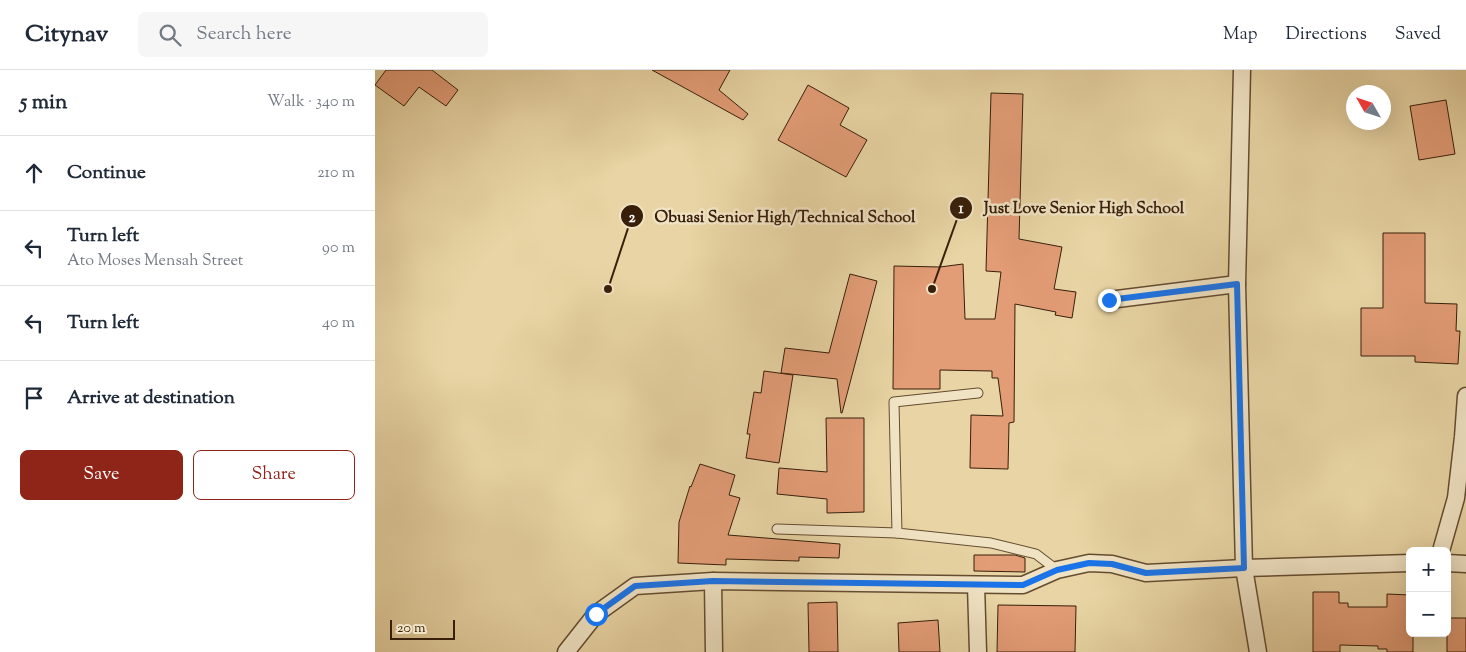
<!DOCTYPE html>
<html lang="en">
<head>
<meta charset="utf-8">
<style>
	body { margin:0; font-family:"Sorts Mill Goudy",serif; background:#f6f6f7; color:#1f2937 }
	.controls { position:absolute; right:15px; bottom:15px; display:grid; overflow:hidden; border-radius:8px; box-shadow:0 5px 20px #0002 }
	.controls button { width:45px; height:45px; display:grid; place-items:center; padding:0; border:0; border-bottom:1px solid #e0e1e3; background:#fff; color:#1f2937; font:25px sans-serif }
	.compass { position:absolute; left:971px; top:15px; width:45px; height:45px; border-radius:50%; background:#fff; box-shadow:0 5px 20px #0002; rotate:309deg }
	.scale { position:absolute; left:15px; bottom:12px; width:65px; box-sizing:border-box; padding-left:5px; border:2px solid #381f0a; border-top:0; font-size:14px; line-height:18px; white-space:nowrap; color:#381f0a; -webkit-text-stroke:4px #f0e3c4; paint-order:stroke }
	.stop { position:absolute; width:15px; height:15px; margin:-11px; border:4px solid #1a73e8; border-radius:50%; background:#fff }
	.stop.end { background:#1a73e8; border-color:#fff; box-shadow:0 1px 5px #0008 }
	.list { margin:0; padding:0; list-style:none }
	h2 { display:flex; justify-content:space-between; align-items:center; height:65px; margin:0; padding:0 20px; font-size:21px }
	h2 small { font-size:16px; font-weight:400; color:#747a83 }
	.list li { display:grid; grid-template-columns:32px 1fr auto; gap:15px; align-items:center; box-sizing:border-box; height:75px; padding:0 20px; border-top:1px solid #e0e1e3 }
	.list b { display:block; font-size:19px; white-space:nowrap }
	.list p { margin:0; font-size:16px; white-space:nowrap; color:#747a83 }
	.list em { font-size:16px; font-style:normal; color:#747a83 }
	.actions { display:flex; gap:10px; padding:15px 20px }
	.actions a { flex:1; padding:11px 0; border:1px solid #8f2418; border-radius:8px; text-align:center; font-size:18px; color:#8f2418 }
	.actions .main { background:#8f2418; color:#fff }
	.icon { flex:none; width:28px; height:28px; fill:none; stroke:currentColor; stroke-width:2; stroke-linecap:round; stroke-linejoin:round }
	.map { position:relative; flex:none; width:1091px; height:582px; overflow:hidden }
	header { display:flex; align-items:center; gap:30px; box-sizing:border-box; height:70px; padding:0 25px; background:#fff; border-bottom:1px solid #e0e1e3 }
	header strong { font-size:24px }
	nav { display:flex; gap:28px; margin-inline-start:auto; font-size:18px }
	.search { width:350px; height:45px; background:#f6f6f7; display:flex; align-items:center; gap:12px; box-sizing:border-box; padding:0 18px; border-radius:8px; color:#747a83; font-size:19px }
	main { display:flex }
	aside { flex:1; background:#fff }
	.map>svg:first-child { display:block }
	.building { fill:#e29c76; stroke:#381f0a }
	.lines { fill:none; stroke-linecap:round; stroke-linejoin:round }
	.service-casing { stroke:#644c30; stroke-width:11 }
	.minor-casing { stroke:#644c30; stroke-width:19 }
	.service { stroke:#f0e3c4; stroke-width:9 }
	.minor { stroke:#f0e3c4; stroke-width:16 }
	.route { stroke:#1a73e8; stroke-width:6 }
	.leader { fill:none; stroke:#381f0a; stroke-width:2 }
	.callout-dot { fill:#381f0a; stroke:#f0e3c4; stroke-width:2 }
	.mark-label { font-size:15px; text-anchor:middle; font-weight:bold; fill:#fff }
	.callout-label { font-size:16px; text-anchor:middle; font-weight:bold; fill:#381f0a; stroke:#f0e3c4; stroke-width:5; stroke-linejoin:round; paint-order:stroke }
</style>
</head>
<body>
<header>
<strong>Citynav</strong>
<div class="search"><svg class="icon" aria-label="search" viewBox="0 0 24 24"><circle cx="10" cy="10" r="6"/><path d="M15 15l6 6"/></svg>Search here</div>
<nav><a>Map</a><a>Directions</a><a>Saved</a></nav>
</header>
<main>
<aside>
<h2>5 min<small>Walk · 340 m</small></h2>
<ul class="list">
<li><svg class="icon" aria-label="ahead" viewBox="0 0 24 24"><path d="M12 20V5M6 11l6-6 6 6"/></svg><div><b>Continue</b></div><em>210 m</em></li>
<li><svg class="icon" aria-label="left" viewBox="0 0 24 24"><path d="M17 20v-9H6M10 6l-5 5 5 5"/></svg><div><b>Turn left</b><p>Ato Moses Mensah Street</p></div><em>90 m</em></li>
<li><svg class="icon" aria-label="left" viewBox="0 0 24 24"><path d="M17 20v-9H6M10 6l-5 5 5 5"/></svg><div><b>Turn left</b></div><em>40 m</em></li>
<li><svg class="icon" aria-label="arrive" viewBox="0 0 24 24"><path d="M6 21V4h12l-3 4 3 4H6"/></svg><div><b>Arrive at destination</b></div></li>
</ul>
<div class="actions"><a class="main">Save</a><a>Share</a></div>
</aside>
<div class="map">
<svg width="1091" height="582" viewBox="0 0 1091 582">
	<rect width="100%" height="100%" fill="#e8d4a4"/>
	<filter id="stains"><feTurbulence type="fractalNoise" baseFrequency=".004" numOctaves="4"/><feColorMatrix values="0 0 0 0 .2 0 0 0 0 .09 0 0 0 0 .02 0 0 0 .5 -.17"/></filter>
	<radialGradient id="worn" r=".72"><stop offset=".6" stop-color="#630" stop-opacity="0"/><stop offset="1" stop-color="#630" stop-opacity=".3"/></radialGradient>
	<!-- building -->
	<g class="building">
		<path d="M 11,0 L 57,0 L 83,20 L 71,36 L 44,17 L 29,36 L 0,15 Z"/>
		<path d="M 277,0 L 355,0 L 344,20 L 373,44 L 368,50 Z"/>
		<path d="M 433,15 L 474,38 L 465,55 L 492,70 L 471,107 L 403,70 Z"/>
		<path d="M 616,23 L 648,24 L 644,169 L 687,177 L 679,219 L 701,222 L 697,248 L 680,245 L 681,242 L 640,234 L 639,352 L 634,353 L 633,399 L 595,398 L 596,345 L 628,346 L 623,308 L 617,308 L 617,301 L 565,300 L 565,319 L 518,319 L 519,196 L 565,197 L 588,194 L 590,249 L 620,249 L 626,202 L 611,201 Z"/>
		<path d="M 1071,30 L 1080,84 L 1044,90 L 1035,36 Z"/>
		<path d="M 1008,163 L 1050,163 L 1050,233 L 1082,234 L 1081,261 L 1085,261 L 1083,294 L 1040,292 L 1040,286 L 986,286 L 986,238 L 1008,238 Z"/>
		<path d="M 475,204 L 502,211 L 467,343 L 466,343 L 462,309 L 406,303 L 410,278 L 454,283 Z"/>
		<path d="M 389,301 L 418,305 L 404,393 L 371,388 L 375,364 L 372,364 L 379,322 L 386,323 Z"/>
		<path d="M 451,348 L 489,348 L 489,442 L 452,443 L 452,429 L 402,424 L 404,398 L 452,402 Z"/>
		<path d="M 325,394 L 360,405 L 354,425 L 365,428 L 353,465 L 465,474 L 464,488 L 424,487 L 424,491 L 351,489 L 351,495 L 303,493 L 304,452 L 315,416 L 316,417 Z"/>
		<path d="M 599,485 L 640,485 L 650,488 L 650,502 L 599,501 Z"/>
		<path d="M 938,522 L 964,522 L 964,533 L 973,533 L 973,537 L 1012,537 L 1012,524 L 1035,525 L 1035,563 L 1038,563 L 1038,582 L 1012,582 L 1012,579 L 1003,579 L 1003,576 L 965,575 L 965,582 L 938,582 Z"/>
		<path d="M 462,532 L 463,582 L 434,582 L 433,533 Z"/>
		<path d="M 623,535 L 701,536 L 700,582 L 622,582 Z"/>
		<rect x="1072" y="548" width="19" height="34"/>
		<path d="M 563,550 L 565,582 L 524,582 L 523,553 Z"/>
	</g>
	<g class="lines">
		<defs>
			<g id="service">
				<path d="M 603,323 L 519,332 L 522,463 L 616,473 L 661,484 L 682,500"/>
				<path d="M 402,459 L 522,463"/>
			</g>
			<g id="minor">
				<path d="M 867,0 L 862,214 L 869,498 L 883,582"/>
				<path d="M 734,230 L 862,214"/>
				<path d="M 1066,481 L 1081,428 L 1088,367 L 1091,326"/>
				<path d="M 1072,493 L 1091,494"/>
				<path d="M 338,511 L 339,582"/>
				<path d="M 601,515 L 603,582"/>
				<path d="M 191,582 L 221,544 L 260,516 L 338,511 L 648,515 L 682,500 L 714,493 L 737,494 L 771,503 L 869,498 L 1035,493"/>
			</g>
		</defs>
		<!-- service casing -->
		<use href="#service" class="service-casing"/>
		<!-- minor casing -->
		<use href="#minor" class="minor-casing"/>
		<!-- service -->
		<use href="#service" class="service"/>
		<!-- minor -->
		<use href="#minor" class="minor"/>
	</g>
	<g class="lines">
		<!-- route -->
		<path class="route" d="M 221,544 L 260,516 L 338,511 L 648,515 L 682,500 L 714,493 L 737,494 L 771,503 L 869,498 L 862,214 L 734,230"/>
	</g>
	<!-- callouts -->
	<path class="leader" d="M557 219L586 138M233 219L257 146"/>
	<g class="callout-dot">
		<circle cx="557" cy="219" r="5"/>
		<circle cx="233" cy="219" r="5"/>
		<circle cx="586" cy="138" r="12"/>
		<circle cx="257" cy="146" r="12"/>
	</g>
	<g class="mark-label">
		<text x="586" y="143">1</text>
		<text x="257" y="152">2</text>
	</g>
	<g class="callout-label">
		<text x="709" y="143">Just Love Senior High School</text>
		<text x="410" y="152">Obuasi Senior High/Technical School</text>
	</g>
	<rect width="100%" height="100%" filter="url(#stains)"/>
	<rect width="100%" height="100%" fill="url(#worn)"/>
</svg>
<div class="controls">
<button>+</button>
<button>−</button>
</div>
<svg class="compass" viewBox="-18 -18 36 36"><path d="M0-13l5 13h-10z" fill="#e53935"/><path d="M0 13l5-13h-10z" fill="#747a83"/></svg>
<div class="scale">20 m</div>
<div class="stop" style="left:221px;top:544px"></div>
<div class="stop end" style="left:734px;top:230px"></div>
</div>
</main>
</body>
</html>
